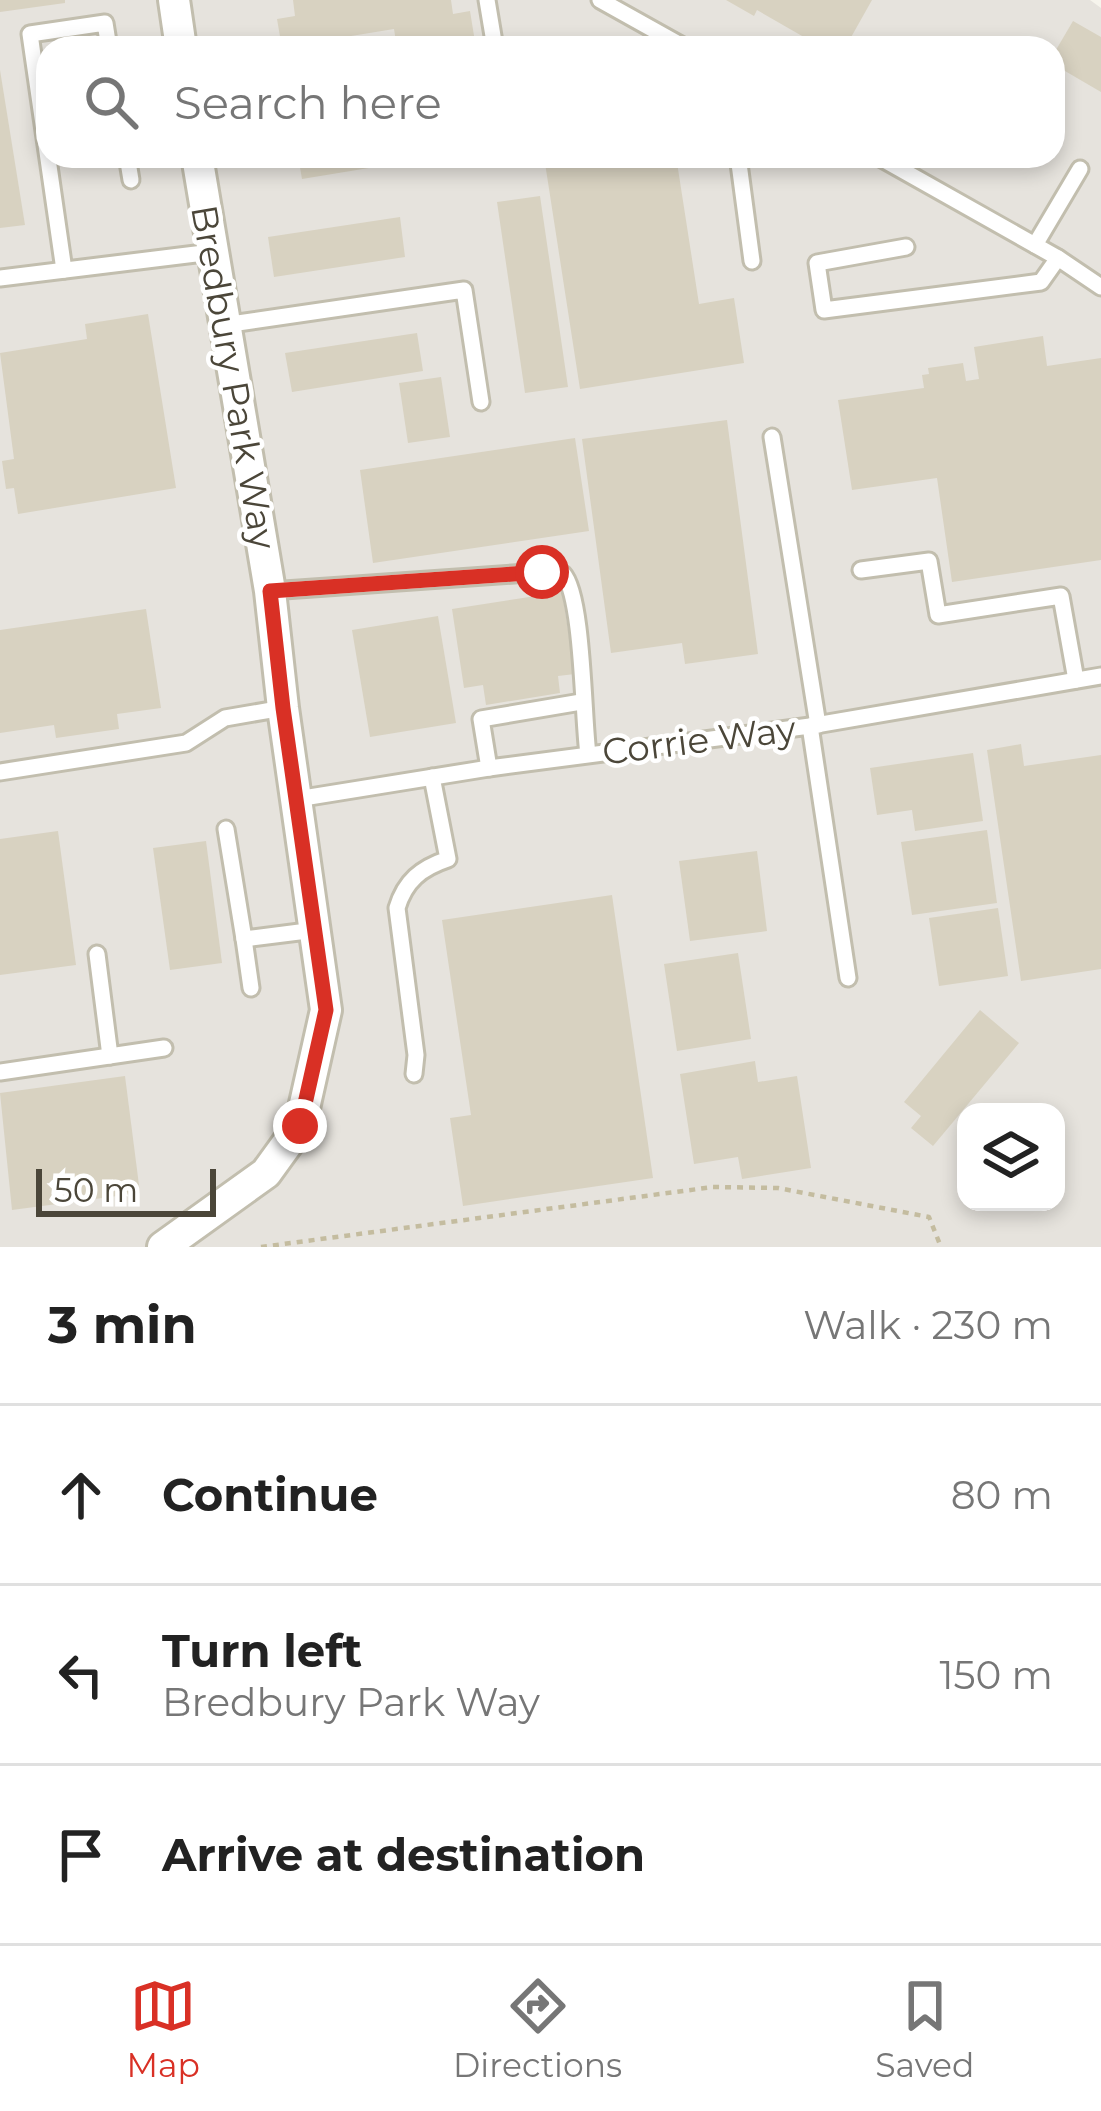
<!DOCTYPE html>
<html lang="en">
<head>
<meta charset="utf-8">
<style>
	body { margin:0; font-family:Montserrat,sans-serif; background:#f6f6f6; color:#222 }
	.controls { position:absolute; right:36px; bottom:36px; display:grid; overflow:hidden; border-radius:24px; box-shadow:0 6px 18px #0003 }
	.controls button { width:108px; height:108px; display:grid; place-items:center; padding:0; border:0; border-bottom:3px solid #e0e0e0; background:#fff; color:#222; font:60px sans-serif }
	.scale { position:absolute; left:36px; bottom:30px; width:180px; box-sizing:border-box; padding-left:12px; border:6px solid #4b4639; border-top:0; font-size:33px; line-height:42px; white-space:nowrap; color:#4b4639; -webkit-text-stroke:9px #fff; paint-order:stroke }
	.stop { position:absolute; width:36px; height:36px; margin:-27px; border:9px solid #d93025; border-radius:50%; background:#fff }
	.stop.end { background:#d93025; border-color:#fff; box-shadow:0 3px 12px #0008 }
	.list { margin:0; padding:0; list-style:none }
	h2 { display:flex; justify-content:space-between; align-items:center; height:156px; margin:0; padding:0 48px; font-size:51px }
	h2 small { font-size:39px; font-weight:400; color:#767676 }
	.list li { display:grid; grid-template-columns:78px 1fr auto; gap:36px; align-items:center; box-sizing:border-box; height:180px; padding:0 48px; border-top:3px solid #e0e0e0 }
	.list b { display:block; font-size:45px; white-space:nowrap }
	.list p { margin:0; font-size:39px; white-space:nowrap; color:#767676 }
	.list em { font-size:39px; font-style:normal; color:#767676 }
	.icon { flex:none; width:66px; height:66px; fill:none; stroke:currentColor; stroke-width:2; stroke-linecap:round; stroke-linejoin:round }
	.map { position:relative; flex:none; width:1101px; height:1247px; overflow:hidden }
	.search { position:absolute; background:#fff; box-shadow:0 6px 18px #0003; left:36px; right:36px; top:36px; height:132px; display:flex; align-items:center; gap:30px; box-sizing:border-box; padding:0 42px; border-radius:36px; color:#767676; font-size:45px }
	.sheet { height:696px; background:#fff }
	nav { display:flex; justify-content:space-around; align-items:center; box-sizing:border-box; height:168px; border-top:3px solid #e0e0e0; background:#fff; font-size:33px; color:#767676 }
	nav a { display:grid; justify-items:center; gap:6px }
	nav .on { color:#d93025 }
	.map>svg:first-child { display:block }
	.industrial { fill:#e6e3dd; fill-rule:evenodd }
	.building { fill:#d8d2c1 }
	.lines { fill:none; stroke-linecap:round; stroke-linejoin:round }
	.service-casing { stroke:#c2beae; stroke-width:21 }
	.minor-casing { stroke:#c2beae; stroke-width:36 }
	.path { stroke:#c4bc9f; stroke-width:4.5; stroke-dasharray:6 6; stroke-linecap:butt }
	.service { stroke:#fff; stroke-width:15 }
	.minor { stroke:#fff; stroke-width:30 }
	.route { stroke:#d93025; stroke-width:15 }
	.labels { text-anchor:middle; stroke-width:9; stroke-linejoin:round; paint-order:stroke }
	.street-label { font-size:36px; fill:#4b4639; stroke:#fff }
</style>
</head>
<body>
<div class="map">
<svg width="1101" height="1247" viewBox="0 0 1101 1247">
	<rect width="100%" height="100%" fill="#f6f4ec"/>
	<!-- industrial -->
	<path class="industrial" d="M 0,0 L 1090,0 L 1101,8 L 1101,1247 L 0,1247 ZM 48,48 L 1053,48 L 1053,156 L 48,156 ZM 966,1112 L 1056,1112 L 1056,1202 L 966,1202 Z"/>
	<!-- building -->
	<g class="building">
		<path d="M 0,0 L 65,0 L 65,3 L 0,12 Z"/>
		<path d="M 293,0 L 451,0 L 453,14 L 470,11 L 476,48 L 397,48 L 394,29 L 345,37 L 347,48 L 282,48 L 277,19 L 295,16 Z"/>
		<path d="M 726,0 L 872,0 L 845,48 L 823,48 L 757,10 L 754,16 Z"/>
		<path d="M 1073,21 L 1101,37 L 1101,92 L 1053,64 L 1053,55 Z"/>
		<path d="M 0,70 L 25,225 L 0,228 Z"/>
		<path d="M 298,156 L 379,156 L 381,166 L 302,179 Z"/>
		<path d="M 591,156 L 676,156 L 699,304 L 734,298 L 744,363 L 580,389 L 545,163 Z"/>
		<path d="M 540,196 L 568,387 L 525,393 L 497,202 Z"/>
		<path d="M 400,217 L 405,257 L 274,277 L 268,237 Z"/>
		<path d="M 148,314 L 176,488 L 18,514 L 14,488 L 6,489 L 2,461 L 14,459 L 0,353 L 87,339 L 85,324 Z"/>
		<path d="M 417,333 L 423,371 L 292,392 L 285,353 Z"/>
		<path d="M 1043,336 L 1047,366 L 1101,358 L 1101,560 L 952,582 L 937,478 L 852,490 L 838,400 L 924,388 L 922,375 L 929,374 L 928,368 L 963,363 L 966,381 L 979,379 L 974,347 Z"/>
		<path d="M 441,377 L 450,437 L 408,443 L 399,383 Z"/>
		<path d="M 727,420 L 758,654 L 685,664 L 682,643 L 611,653 L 582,439 Z"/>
		<path d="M 575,438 L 589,531 L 373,563 L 360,470 Z"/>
		<path d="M 562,592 L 575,674 L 558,676 L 560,693 L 486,705 L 483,685 L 464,688 L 452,609 Z"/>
		<path d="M 146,609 L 161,708 L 117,714 L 119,729 L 56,738 L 54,725 L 0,733 L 0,630 Z"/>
		<path d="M 438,616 L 456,723 L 370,737 L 352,630 Z"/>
		<path d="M 1021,744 L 1024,766 L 1101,755 L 1101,969 L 1021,981 L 987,750 Z"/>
		<path d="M 973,753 L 983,821 L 915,831 L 912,810 L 877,815 L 870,768 Z"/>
		<path d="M 987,830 L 997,903 L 912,915 L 901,842 Z"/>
		<path d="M 58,831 L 76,965 L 0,975 L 0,839 Z"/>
		<path d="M 206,841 L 222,963 L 170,970 L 153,848 Z"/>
		<path d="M 757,851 L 767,931 L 690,941 L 679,861 Z"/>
		<path d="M 612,895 L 653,1178 L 463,1206 L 450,1118 L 471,1115 L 442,920 Z"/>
		<path d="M 998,908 L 1008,976 L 939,986 L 929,918 Z"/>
		<path d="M 738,953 L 751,1039 L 677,1051 L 664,964 Z"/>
		<path d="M 980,1010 L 1019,1043 L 933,1146 L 911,1128 L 921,1116 L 904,1102 Z"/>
		<path d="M 755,1061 L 758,1082 L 797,1076 L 811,1168 L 742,1179 L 738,1157 L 694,1164 L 680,1074 Z"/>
		<path d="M 125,1076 L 140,1193 L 12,1210 L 0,1093 Z"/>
	</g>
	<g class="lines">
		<defs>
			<g id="service">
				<path d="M 487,0 L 495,48"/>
				<path d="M 600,0 L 686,48"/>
				<path d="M 127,156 L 131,180"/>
				<path d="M 738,156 L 752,261"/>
				<path d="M 877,156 L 1058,258 L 1101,287"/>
				<path d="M 1035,245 L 1080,169"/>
				<path d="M 906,247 L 817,263 L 824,310 L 1041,282 L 1058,258"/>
				<path d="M 64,270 L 30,34 L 105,23 L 109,48"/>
				<path d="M 0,278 L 212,252"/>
				<path d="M 224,325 L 464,290 L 481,402"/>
				<path d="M 772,437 L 818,725"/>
				<path d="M 861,570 L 929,561 L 938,615 L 1061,596 L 1076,680"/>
				<path d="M 270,591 L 542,572 L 563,574 C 583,595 583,719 588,754"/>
				<path d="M 810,726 L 848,978"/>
				<path d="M 489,768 L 481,719 L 581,702"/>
				<path d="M 0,772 L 186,743 L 225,718 L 283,708"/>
				<path d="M 297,799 L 489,768 L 810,726 L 1101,676"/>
				<path d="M 226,829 L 244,939 L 315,930"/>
				<path d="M 244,939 L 251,988"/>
				<path d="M 97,954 L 110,1056"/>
				<path d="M 0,1072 L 164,1048"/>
				<path d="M 414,1074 L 416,1055 L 397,908 C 405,881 421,868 448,859 L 432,777"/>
			</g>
			<g id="minor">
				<path d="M 174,0 L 181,48"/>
				<path d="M 163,1247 L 266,1173 L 300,1126 L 326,1010 L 283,708 L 270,591 L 197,156"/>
			</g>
		</defs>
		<!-- service casing -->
		<use href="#service" class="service-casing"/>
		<!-- minor casing -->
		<use href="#minor" class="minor-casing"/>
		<!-- path -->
		<path class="path" d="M 261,1247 L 713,1187 L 778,1188 L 929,1217 L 941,1247"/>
		<!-- service -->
		<use href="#service" class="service"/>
		<!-- minor -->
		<use href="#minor" class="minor"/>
	</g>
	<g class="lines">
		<!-- route -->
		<path class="route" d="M 300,1126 L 326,1010 L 283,708 L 270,591 L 542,572"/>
	</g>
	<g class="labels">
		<!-- street labels -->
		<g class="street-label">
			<text transform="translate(234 377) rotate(80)" y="13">Bredbury Park Way</text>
			<text transform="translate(699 740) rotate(-7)" y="13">Corrie Way</text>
		</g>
	</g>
</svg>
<div class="controls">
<button><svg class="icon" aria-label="layers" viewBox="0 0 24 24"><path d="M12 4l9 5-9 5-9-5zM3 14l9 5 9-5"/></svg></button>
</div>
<div class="scale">50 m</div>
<div class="stop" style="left:542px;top:572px"></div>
<div class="stop end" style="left:300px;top:1126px"></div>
<div class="search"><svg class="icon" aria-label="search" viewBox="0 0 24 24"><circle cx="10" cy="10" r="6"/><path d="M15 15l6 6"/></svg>Search here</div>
</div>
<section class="sheet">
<h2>3 min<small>Walk · 230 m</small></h2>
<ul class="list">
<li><svg class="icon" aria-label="ahead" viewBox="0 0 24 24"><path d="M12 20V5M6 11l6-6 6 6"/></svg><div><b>Continue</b></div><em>80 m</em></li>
<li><svg class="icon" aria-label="left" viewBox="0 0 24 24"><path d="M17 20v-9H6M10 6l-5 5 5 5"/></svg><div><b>Turn left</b><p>Bredbury Park Way</p></div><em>150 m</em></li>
<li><svg class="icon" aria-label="arrive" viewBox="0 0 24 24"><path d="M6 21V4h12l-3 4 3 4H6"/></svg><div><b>Arrive at destination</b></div></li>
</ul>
</section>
<nav>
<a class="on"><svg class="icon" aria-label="map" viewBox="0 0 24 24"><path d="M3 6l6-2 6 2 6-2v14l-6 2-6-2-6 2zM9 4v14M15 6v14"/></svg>Map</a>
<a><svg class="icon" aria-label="directions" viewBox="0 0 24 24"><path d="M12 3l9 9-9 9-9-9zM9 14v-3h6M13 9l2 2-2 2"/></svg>Directions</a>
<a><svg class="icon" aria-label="saved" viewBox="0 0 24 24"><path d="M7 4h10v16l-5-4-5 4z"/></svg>Saved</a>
</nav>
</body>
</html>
